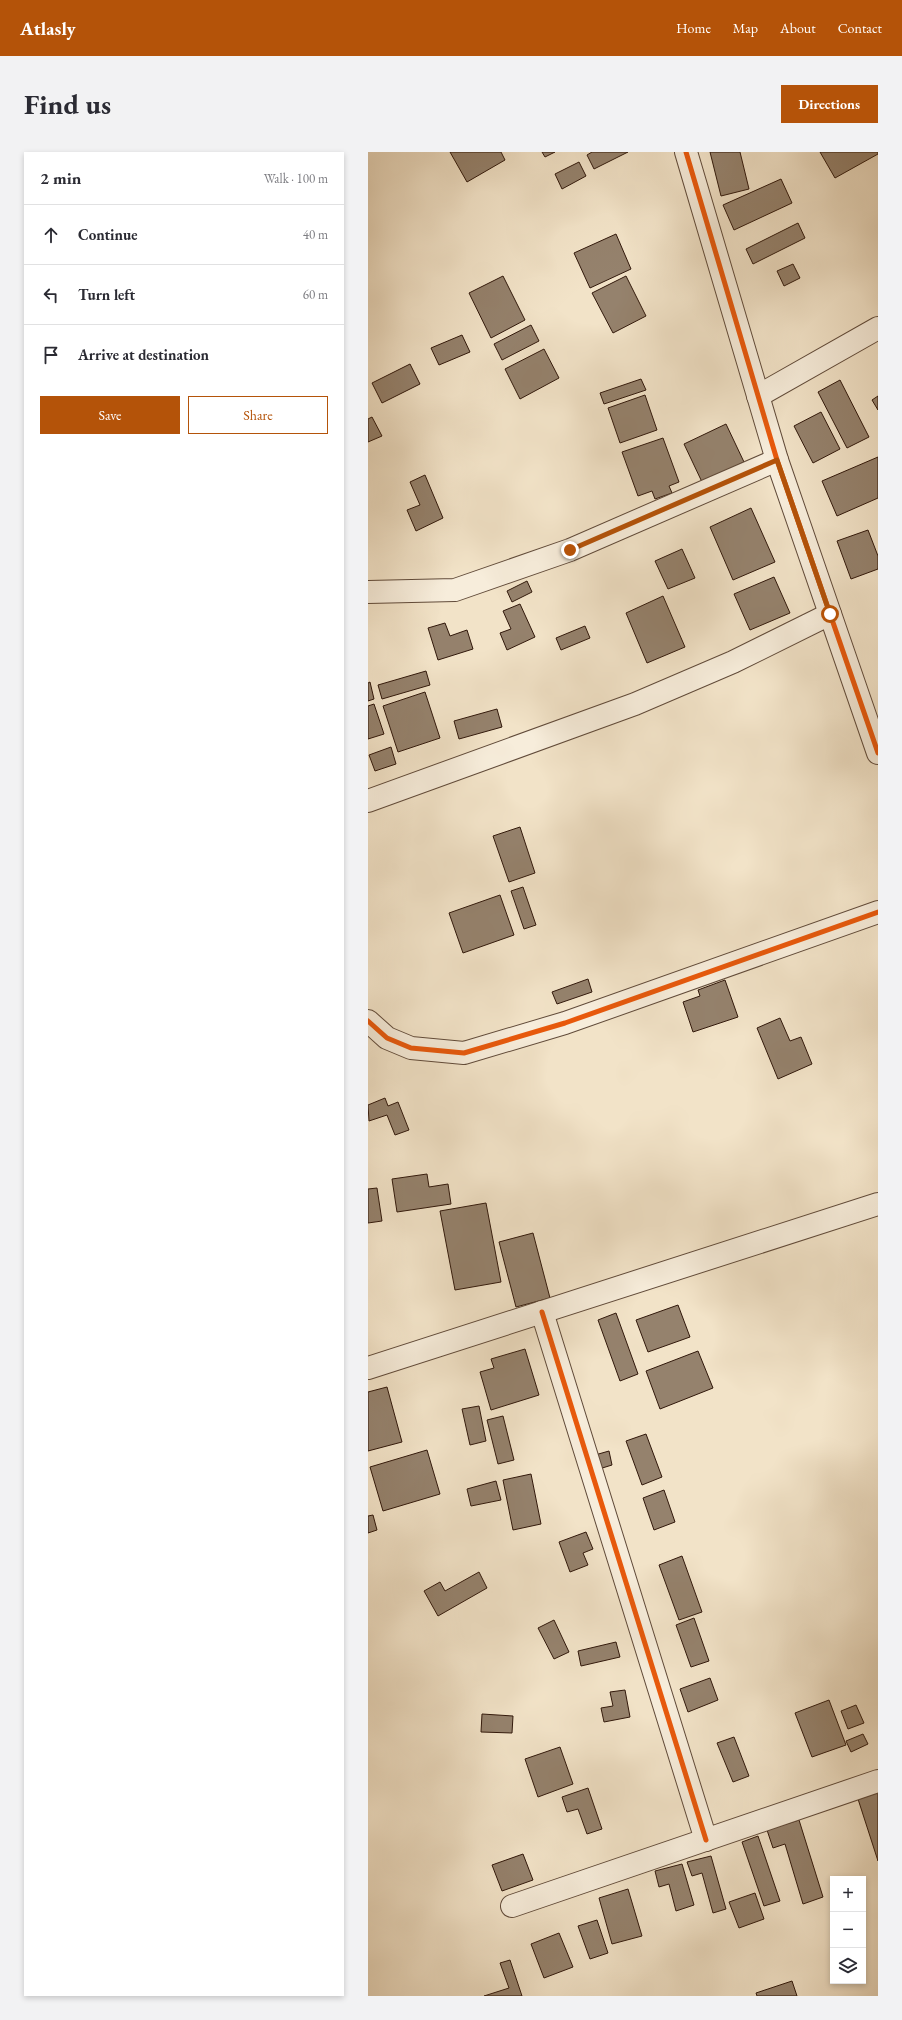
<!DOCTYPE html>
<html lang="en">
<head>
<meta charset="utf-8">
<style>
	body { margin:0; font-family:"EB Garamond",serif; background:#f2f2f3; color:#2b2b33 }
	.controls { position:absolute; right:12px; bottom:12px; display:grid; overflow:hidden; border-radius:0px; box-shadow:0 2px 6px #0003 }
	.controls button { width:36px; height:36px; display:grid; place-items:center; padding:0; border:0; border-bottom:1px solid #e1e1e2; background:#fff; color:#2b2b33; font:20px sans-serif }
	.stop { position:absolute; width:12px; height:12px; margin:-9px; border:3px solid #b45309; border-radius:50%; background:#fff }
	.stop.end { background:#b45309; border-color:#fff; box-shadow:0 1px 4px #0008 }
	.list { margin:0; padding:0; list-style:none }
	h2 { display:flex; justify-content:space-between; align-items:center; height:52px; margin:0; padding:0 16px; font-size:17px }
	h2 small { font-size:13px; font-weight:400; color:#7c7c81 }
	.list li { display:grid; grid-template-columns:26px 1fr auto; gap:12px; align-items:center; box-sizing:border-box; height:60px; padding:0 16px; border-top:1px solid #e1e1e2 }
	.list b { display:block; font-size:15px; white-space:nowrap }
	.list em { font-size:13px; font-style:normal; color:#7c7c81 }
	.actions { display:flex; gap:8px; padding:12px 16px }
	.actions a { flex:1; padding:9px 0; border:1px solid #b45309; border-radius:0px; text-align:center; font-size:14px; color:#b45309 }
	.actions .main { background:#b45309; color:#fff }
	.icon { flex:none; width:22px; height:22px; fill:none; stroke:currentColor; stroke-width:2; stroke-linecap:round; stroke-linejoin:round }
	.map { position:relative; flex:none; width:510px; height:1844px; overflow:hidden; border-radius:0px }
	header { display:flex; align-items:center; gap:24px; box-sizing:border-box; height:56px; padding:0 20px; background:#b45309; color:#fff }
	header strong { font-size:19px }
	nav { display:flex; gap:22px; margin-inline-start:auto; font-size:14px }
	.intro { display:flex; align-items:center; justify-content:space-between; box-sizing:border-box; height:96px; padding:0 24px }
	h1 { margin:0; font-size:28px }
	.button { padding:10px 18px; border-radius:0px; background:#b45309; color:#fff; font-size:14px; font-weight:700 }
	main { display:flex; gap:24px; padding:0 24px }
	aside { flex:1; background:#fff; border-radius:0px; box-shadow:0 2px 6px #0003 }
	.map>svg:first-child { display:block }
	.building { fill:#95826d; stroke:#31180b }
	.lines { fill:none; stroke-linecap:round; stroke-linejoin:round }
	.street-casing { stroke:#614b3a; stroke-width:24 }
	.street { stroke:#f7eddb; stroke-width:22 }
	.cycleway-casing { stroke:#f7eddb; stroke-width:8 }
	.cycleway { stroke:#e8590c; stroke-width:5 }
	.route { stroke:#b45309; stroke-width:5 }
</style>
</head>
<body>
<header>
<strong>Atlasly</strong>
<nav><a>Home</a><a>Map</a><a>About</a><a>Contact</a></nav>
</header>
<div class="intro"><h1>Find us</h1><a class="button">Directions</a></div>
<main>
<aside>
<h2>2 min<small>Walk · 100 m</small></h2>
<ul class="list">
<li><svg class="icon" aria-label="ahead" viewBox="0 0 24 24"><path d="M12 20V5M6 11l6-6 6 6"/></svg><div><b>Continue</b></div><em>40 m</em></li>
<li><svg class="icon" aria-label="left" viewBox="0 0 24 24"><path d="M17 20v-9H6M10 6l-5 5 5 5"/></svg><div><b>Turn left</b></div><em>60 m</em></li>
<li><svg class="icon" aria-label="arrive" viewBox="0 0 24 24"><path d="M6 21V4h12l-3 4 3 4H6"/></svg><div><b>Arrive at destination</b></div></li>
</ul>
<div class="actions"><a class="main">Save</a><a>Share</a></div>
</aside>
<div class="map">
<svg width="510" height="1844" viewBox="0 0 510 1844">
	<rect width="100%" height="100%" fill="#f2e3c8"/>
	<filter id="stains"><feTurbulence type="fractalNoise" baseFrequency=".005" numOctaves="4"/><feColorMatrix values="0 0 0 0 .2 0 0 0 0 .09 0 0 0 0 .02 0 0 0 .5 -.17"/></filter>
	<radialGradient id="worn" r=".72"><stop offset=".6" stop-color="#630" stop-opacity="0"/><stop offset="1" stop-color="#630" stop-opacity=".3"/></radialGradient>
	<!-- building -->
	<g class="building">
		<path d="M 82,0 L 133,0 L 137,8 L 99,30 Z"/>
		<path d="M 174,0 L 187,0 L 177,5 Z"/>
		<path d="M 224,0 L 260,0 L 226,17 L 219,3 Z"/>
		<path d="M 342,0 L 372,0 L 381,37 L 353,44 Z"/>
		<path d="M 452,0 L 510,0 L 510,2 L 467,26 Z"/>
		<path d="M 211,10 L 218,24 L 194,37 L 187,22 Z"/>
		<path d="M 413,27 L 424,51 L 366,78 L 355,53 Z"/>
		<path d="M 430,71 L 437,86 L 385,112 L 378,97 Z"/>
		<path d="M 248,82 L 263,117 L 222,136 L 206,101 Z"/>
		<path d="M 425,112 L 432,126 L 416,134 L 409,119 Z"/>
		<path d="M 135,124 L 157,168 L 123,186 L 101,141 Z"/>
		<path d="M 258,124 L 278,164 L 245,181 L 224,141 Z"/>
		<path d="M 163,173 L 171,189 L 134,208 L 126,192 Z"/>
		<path d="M 94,183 L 102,200 L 71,213 L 63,196 Z"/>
		<path d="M 176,197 L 191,226 L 152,247 L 137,217 Z"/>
		<path d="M 42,212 L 52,232 L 14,251 L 4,231 Z"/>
		<path d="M 273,227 L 278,238 L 236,252 L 232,241 Z"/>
		<path d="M 472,228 L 501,285 L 479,296 L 450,240 Z"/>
		<path d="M 277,243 L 289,278 L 252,291 L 240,256 Z"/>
		<path d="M 510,244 L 510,258 L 504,248 Z"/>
		<path d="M 453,260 L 472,297 L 445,311 L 426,274 Z"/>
		<path d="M 4,265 L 14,284 L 0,290 L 0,267 Z"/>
		<path d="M 358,272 L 376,310 L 334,330 L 316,292 Z"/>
		<path d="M 295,286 L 311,330 L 301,334 L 304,341 L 287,347 L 284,339 L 270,344 L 254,300 Z"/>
		<path d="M 510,305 L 510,346 L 469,364 L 454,329 Z"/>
		<path d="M 57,323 L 75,366 L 48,379 L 39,358 L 52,353 L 42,330 Z"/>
		<path d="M 383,356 L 407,410 L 365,428 L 342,375 Z"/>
		<path d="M 500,378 L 510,404 L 510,417 L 483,427 L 469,389 Z"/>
		<path d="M 314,397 L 327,426 L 300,437 L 287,409 Z"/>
		<path d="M 406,425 L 422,461 L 382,478 L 366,442 Z"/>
		<path d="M 159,429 L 164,440 L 144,450 L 139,439 Z"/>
		<path d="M 295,444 L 317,495 L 279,511 L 258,461 Z"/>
		<path d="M 152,452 L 167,485 L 139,498 L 132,481 L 143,477 L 135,459 Z"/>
		<path d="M 77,471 L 82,484 L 99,478 L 105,497 L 70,508 L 60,476 Z"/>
		<path d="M 217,474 L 222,486 L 193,498 L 188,486 Z"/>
		<path d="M 58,519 L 62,533 L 14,547 L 10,533 Z"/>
		<path d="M 2,530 L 6,547 L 0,549 L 0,531 Z"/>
		<path d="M 57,540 L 72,586 L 30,600 L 15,554 Z"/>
		<path d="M 6,552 L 16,582 L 0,587 L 0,554 Z"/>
		<path d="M 129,557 L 134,575 L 91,587 L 86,569 Z"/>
		<path d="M 23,595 L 28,612 L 7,619 L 1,603 Z"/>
		<path d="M 152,675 L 167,721 L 141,730 L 125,684 Z"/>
		<path d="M 155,735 L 168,773 L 156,777 L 143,739 Z"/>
		<path d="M 132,743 L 146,783 L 95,801 L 81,761 Z"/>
		<path d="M 220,827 L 224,840 L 189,852 L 184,840 Z"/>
		<path d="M 357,828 L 370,865 L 325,880 L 315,850 L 332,844 L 330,838 Z"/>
		<path d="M 412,866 L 422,889 L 433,885 L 444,912 L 410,927 L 389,876 Z"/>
		<path d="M 17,946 L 20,954 L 30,950 L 41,978 L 27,983 L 19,963 L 1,969 L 0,953 Z"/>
		<path d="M 59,1022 L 61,1035 L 80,1032 L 83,1052 L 29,1060 L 24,1027 Z"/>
		<path d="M 9,1036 L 14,1069 L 0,1071 L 0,1037 Z"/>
		<path d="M 118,1051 L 133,1130 L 87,1138 L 72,1059 Z"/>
		<path d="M 165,1081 L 182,1146 L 148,1155 L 131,1090 Z"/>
		<path d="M 310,1153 L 322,1185 L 280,1200 L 268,1168 Z"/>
		<path d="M 248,1161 L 270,1222 L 252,1229 L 230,1168 Z"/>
		<path d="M 157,1197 L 171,1243 L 123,1258 L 112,1220 L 126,1216 L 123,1207 Z"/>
		<path d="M 330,1199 L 345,1236 L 292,1257 L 278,1219 Z"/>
		<path d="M 19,1235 L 34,1290 L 0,1299 L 0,1240 Z"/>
		<path d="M 111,1254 L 118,1289 L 102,1293 L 94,1257 Z"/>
		<path d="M 135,1264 L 146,1308 L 130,1312 L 119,1268 Z"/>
		<path d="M 278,1282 L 294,1325 L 274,1333 L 258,1289 Z"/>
		<path d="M 59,1298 L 72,1342 L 15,1359 L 2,1315 Z"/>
		<path d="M 241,1299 L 244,1313 L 231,1317 L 227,1303 Z"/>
		<path d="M 163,1322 L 173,1372 L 145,1378 L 135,1328 Z"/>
		<path d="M 128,1329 L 133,1348 L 103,1354 L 99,1337 Z"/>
		<path d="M 296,1338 L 307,1370 L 286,1378 L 275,1346 Z"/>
		<path d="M 5,1363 L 9,1378 L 0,1381 L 0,1364 Z"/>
		<path d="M 218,1380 L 225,1397 L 215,1401 L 220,1413 L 202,1420 L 191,1390 Z"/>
		<path d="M 314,1404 L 334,1460 L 311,1468 L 291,1413 Z"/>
		<path d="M 111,1420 L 119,1436 L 70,1464 L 56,1439 L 72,1430 L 77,1439 Z"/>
		<path d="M 326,1466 L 341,1509 L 323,1515 L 308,1473 Z"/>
		<path d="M 186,1468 L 201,1500 L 186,1507 L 170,1476 Z"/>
		<path d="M 248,1490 L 252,1505 L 213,1514 L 210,1499 Z"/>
		<path d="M 342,1526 L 350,1548 L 320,1560 L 312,1537 Z"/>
		<path d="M 257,1538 L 262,1565 L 236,1570 L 233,1556 L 245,1554 L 242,1540 Z"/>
		<path d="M 461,1548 L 478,1593 L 444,1605 L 427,1561 Z"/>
		<path d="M 488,1553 L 496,1571 L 480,1577 L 473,1559 Z"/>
		<path d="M 114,1562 L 145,1564 L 144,1581 L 113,1580 Z"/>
		<path d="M 495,1582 L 500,1592 L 483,1600 L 478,1589 Z"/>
		<path d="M 366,1585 L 381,1624 L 365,1630 L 349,1591 Z"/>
		<path d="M 192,1595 L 205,1632 L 170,1645 L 157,1607 Z"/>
		<path d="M 220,1636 L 234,1677 L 219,1682 L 210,1657 L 199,1660 L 194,1645 Z"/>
		<path d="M 510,1640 L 510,1709 L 490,1647 Z"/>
		<path d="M 431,1668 L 455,1745 L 435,1752 L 417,1692 L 405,1696 L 399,1678 Z"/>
		<path d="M 390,1684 L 412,1749 L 396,1754 L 374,1690 Z"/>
		<path d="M 155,1702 L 165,1728 L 134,1739 L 124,1713 Z"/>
		<path d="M 343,1704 L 358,1757 L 345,1761 L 334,1721 L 324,1724 L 319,1710 Z"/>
		<path d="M 314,1712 L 326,1753 L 308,1759 L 301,1732 L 291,1735 L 287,1719 Z"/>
		<path d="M 260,1737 L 274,1784 L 244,1792 L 231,1746 Z"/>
		<path d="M 387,1741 L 396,1767 L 371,1776 L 361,1750 Z"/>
		<path d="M 229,1768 L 240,1801 L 222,1807 L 210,1774 Z"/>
		<path d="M 191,1781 L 205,1815 L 176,1826 L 163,1792 Z"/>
		<path d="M 142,1808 L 154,1844 L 116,1844 L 141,1836 L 132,1811 Z"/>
		<path d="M 424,1829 L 429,1844 L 389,1844 L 388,1841 Z"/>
	</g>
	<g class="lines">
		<defs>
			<g id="street">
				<path d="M 318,0 L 409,308 L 510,601"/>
				<path d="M 390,244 L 510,176"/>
				<path d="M 0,440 L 87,438 L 202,398 L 409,308"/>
				<path d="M 0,649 L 267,552 L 365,510 L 462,462"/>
				<path d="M 0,869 L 19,886 L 43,896 L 96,901 L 197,871 L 510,760"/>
				<path d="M 174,1160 L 338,1688"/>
				<path d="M 0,1216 L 510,1052"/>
				<path d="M 144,1754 L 510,1629"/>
			</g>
		</defs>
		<!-- street casing -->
		<use href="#street" class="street-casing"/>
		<!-- street -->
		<use href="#street" class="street"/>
		<defs>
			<g id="cycleway">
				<path d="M 318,0 L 409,308 L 510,601"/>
				<path d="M 0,869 L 19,886 L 43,896 L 96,901 L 197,871 L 510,760"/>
				<path d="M 174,1160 L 338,1688"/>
			</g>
		</defs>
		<!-- cycleway casing -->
		<use href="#cycleway" class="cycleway-casing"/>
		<!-- cycleway -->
		<use href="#cycleway" class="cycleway"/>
	</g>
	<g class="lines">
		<!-- route -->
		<path class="route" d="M 202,398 L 409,308 L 462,462"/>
	</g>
	<rect width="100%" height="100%" filter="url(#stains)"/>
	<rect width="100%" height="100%" fill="url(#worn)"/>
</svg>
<div class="controls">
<button>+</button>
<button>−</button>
<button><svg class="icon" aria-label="layers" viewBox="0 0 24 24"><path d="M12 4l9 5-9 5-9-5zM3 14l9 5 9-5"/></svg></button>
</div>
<div class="stop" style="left:462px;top:462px"></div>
<div class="stop end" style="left:202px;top:398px"></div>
</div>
</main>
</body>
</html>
